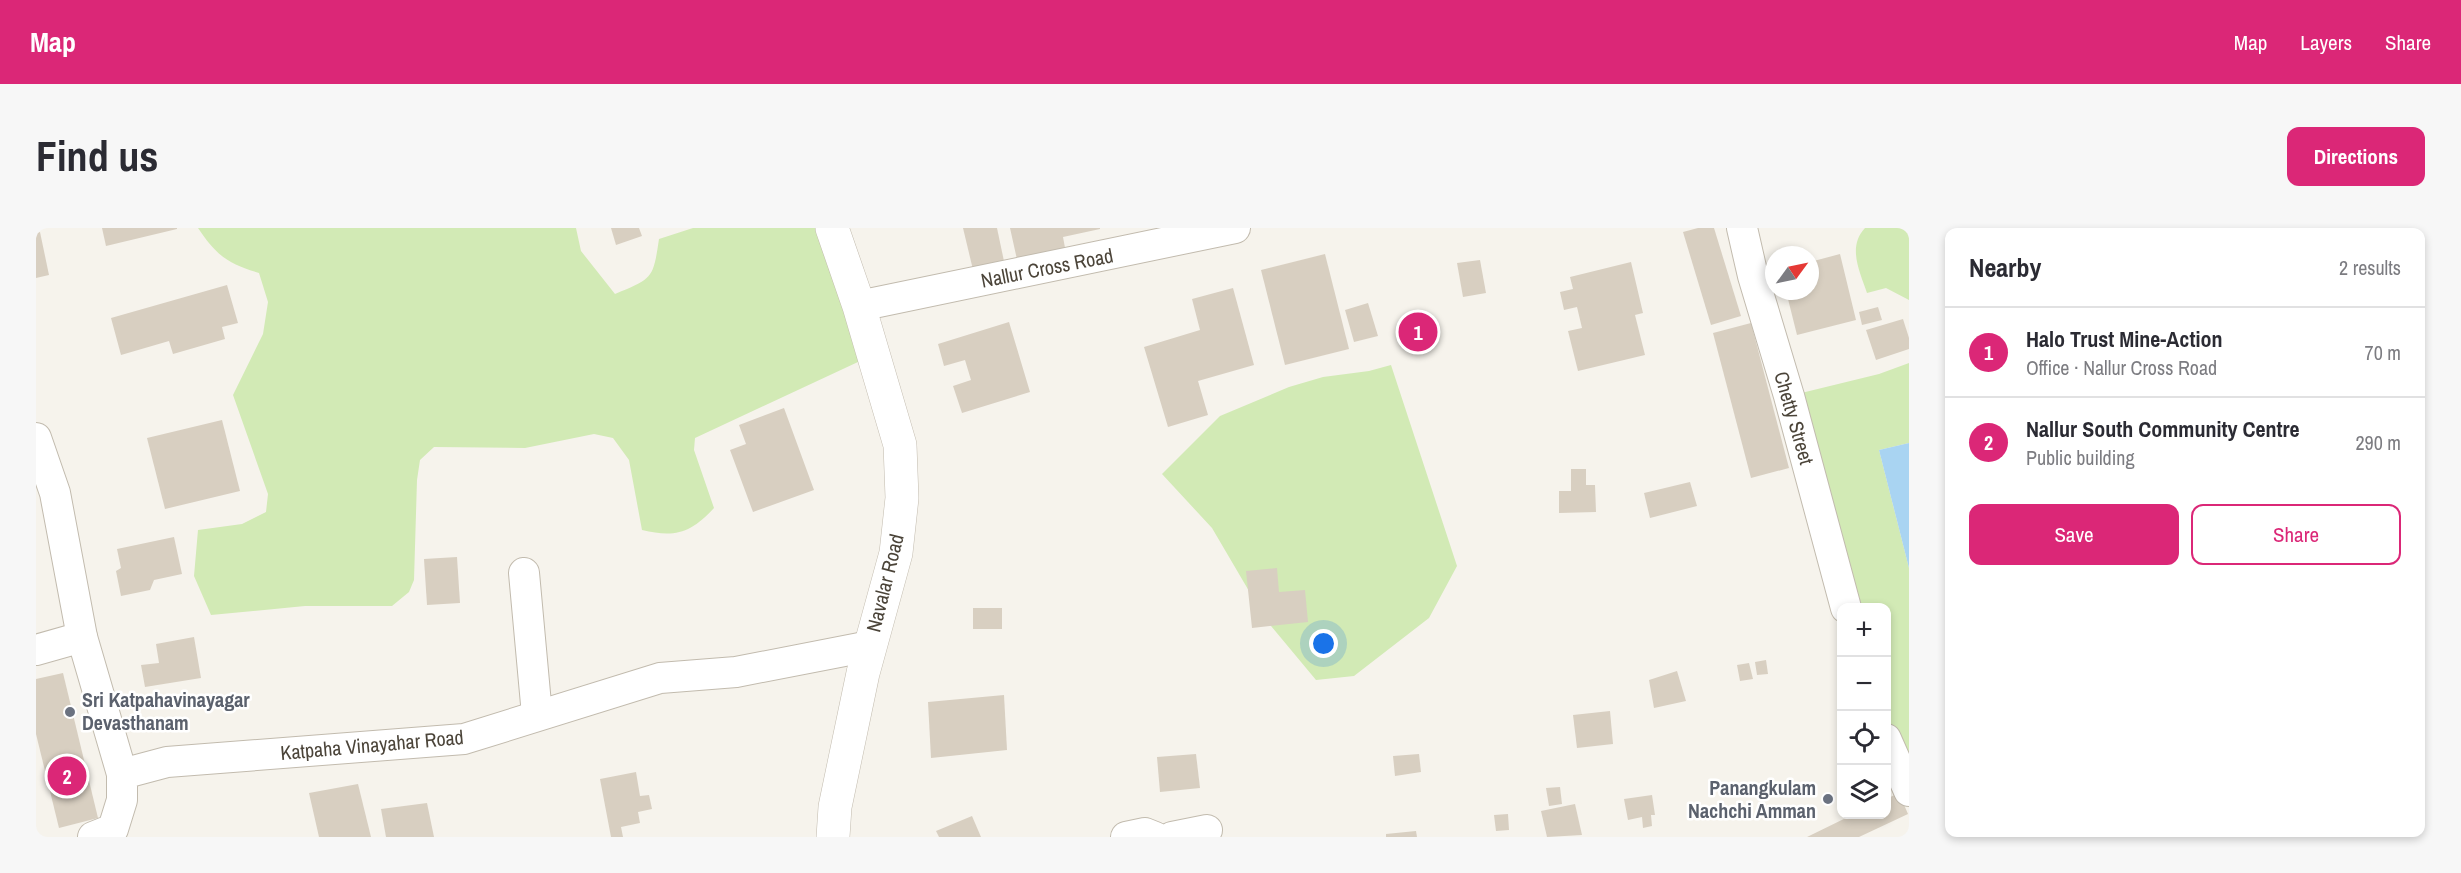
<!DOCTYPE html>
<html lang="en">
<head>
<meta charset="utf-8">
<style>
	body { margin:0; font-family:"Archivo Narrow",sans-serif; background:#f7f7f7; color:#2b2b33 }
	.controls { position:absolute; right:18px; bottom:18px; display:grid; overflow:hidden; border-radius:12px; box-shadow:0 3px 9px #0003 }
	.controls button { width:54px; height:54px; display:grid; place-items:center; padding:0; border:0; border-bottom:2px solid #e1e1e2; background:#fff; color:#2b2b33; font:30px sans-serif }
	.compass { position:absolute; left:1729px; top:18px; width:54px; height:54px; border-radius:50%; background:#fff; box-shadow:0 3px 9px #0003; rotate:57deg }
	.you { position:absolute; left:1288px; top:416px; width:21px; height:21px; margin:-15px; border:4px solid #fff; border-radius:50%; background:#1a73e8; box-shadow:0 0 0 9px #1a73e833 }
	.badge { display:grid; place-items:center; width:39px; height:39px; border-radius:50%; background:#db2777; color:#fff; font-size:20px; font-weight:700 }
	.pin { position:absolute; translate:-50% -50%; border:3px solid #fff; box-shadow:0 2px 6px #0006 }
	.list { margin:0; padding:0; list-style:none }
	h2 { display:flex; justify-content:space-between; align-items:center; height:78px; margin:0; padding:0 24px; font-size:26px }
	h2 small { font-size:20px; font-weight:400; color:#7c7c81 }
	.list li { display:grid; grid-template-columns:39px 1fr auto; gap:18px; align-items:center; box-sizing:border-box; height:90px; padding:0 24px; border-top:2px solid #e1e1e2 }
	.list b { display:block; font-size:22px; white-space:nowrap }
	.list p { margin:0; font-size:20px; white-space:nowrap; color:#7c7c81 }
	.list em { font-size:20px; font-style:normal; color:#7c7c81 }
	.actions { display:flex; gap:12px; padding:18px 24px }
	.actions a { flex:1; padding:14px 0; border:2px solid #db2777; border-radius:12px; text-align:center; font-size:21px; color:#db2777 }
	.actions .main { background:#db2777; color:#fff }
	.icon { flex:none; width:33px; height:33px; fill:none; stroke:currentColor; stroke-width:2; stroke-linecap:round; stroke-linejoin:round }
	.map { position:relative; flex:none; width:1873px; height:609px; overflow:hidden; border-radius:12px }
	header { display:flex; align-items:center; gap:36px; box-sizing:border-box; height:84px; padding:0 30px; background:#db2777; color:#fff }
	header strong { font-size:28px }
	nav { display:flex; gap:33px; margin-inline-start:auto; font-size:21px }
	.intro { display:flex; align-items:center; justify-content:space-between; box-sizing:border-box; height:144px; padding:0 36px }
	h1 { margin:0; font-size:42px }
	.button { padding:15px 27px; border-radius:12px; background:#db2777; color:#fff; font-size:21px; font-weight:700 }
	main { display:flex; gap:36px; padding:0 36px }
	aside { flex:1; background:#fff; border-radius:12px; box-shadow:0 3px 9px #0003 }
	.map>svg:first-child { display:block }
	.green { fill:#d2eab5 }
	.water { fill:#a9d4f2 }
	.building { fill:#d8cfc1 }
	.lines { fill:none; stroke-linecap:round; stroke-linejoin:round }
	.minor-casing { stroke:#c2bbae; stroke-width:32 }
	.tertiary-casing { stroke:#c2bbae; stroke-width:34 }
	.minor { stroke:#fff; stroke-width:30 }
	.tertiary { stroke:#fff; stroke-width:33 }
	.worship-dot { fill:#6b7280; stroke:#fff; stroke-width:2 }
	.labels { text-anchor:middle; stroke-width:5; stroke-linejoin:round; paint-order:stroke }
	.street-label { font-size:20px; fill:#4b4439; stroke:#fff }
	.worship-label { font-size:20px; font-weight:bold; fill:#5b616d; stroke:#fff; text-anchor:start }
</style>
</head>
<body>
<header>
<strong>Map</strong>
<nav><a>Map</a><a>Layers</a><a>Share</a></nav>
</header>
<div class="intro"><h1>Find us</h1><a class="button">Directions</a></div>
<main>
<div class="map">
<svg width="1873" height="609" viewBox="0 0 1873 609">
	<rect width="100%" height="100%" fill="#f6f3ec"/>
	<!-- green -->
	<g class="green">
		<path d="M 162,0 L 540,0 L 545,23 L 579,66 C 617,50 617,51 623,11 L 657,0 L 796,0 L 837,127 L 659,210 L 658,222 L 678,280 C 655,305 639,310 606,302 L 593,232 L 577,210 L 558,206 L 489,220 L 398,219 L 384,232 L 381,252 L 378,352 L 373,364 L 356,378 L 269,378 L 175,387 L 158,348 L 162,302 L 206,296 L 230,284 L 232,266 L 197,167 L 227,106 L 232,74 L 223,45 C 192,36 180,27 162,0 Z"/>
		<path d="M 1829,0 L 1873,0 L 1873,72 L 1850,60 L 1831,65 C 1824,44 1811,19 1829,0 Z"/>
		<path d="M 1873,135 L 1873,215 L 1843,222 L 1873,340 L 1873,563 L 1851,511 L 1850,380 L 1810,379 L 1753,168 L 1843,146 Z"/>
		<path d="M 1355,137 L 1421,338 L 1393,390 L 1318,448 L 1280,452 L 1230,392 L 1176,300 L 1126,246 L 1184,188 L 1253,159 L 1287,149 L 1333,143 Z"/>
	</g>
	<!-- water -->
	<path class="water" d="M 1873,215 L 1873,340 L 1843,222 Z"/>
	<!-- building -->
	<g class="building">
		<path d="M 66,0 L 141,0 L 141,1 L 70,18 Z"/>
		<path d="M 575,0 L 603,0 L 606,8 L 580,17 Z"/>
		<path d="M 927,0 L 961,0 L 969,38 L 938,46 Z"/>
		<path d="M 974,0 L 1064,0 L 1064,1 L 1027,9 L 1030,25 L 982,36 Z"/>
		<path d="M 1662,0 L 1678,0 L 1705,88 L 1675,97 L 1647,4 Z"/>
		<path d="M 4,4 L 13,47 L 0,50 L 0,5 Z"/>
		<path d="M 1289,26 L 1313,121 L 1249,137 L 1225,42 Z"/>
		<path d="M 1804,26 L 1820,92 L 1761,107 L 1750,63 L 1774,63 L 1774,34 Z"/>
		<path d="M 1444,32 L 1450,65 L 1427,69 L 1421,35 Z"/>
		<path d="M 1595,34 L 1607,85 L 1599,87 L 1609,127 L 1542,143 L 1532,103 L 1546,100 L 1541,79 L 1528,82 L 1524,64 L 1537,61 L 1534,49 Z"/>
		<path d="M 191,57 L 202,95 L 186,99 L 189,111 L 137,126 L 133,113 L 85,127 L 75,90 Z"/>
		<path d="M 1197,60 L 1218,137 L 1162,153 L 1172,187 L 1132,199 L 1108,119 L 1164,102 L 1156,71 Z"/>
		<path d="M 1332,75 L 1342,108 L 1318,114 L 1309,82 Z"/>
		<path d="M 1842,79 L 1846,92 L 1826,97 L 1823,84 Z"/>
		<path d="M 1867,91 L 1873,110 L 1873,121 L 1840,132 L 1830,102 Z"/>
		<path d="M 973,94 L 994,164 L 926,185 L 917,158 L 935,152 L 929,132 L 908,138 L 902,116 Z"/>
		<path d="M 1715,95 L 1753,240 L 1715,250 L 1677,105 Z"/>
		<path d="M 748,180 L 778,262 L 717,284 L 694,222 L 710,216 L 703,197 Z"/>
		<path d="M 186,192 L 204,263 L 129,281 L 111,210 Z"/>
		<path d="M 1535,241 L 1550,241 L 1550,257 L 1559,257 L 1560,284 L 1523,285 L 1523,263 L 1535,263 Z"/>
		<path d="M 1654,254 L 1661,278 L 1614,290 L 1608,265 Z"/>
		<path d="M 138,309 L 146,346 L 118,352 L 114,362 L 85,368 L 80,343 L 85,340 L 81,321 Z"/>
		<path d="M 421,329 L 424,375 L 391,377 L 388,331 Z"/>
		<path d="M 1241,340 L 1243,364 L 1269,362 L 1272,394 L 1216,400 L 1210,343 Z"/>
		<rect x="937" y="380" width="29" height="21"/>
		<path d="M 158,409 L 165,450 L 109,459 L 105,437 L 123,435 L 120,416 Z"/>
		<path d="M 1730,432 L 1732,446 L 1721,447 L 1719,434 Z"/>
		<path d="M 1713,435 L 1717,451 L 1704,453 L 1701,437 Z"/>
		<path d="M 1641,443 L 1650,473 L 1618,480 L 1613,452 Z"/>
		<path d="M 27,445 L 62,590 L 23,600 L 0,506 L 0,451 Z"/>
		<path d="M 968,467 L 971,522 L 895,530 L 892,474 Z"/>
		<path d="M 1574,483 L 1577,516 L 1541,520 L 1537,487 Z"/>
		<path d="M 1160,526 L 1164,560 L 1124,564 L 1121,529 Z"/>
		<path d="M 1383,526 L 1385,544 L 1359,548 L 1357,528 Z"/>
		<path d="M 600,544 L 604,568 L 613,567 L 616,581 L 602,584 L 604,595 L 585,599 L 587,609 L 575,609 L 564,551 Z"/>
		<path d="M 322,556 L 335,609 L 283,609 L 273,565 Z"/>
		<path d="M 1524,559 L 1526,576 L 1513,578 L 1510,560 Z"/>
		<path d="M 1863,565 L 1872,586 L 1823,609 L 1771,609 L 1818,586 L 1850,586 L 1850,571 Z"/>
		<path d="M 1616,567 L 1619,587 L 1615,587 L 1616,598 L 1607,600 L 1606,589 L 1592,592 L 1588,571 Z"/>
		<path d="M 391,575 L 398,609 L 350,609 L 345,581 Z"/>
		<path d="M 1539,576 L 1546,607 L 1511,609 L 1505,583 Z"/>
		<path d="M 1472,586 L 1473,602 L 1460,603 L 1458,587 Z"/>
		<path d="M 936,588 L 945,609 L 903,609 L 900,603 Z"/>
		<path d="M 1380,603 L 1381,609 L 1350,609 L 1350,606 Z"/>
	</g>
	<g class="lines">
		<defs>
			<g id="minor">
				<path d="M 1706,0 L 1717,48 L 1753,168 L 1810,380"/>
				<path d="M 823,78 L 1199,0"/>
				<path d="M 0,210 L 19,265 L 46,409 L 86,546"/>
				<path d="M 488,345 L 501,487"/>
				<path d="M 0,422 L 46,409"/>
				<path d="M 1850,511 L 1873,563"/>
				<path d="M 57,609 L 77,601 L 86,572 L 86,546 L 131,534 L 428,511 L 624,450 L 700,444 L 834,418"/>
				<path d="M 1090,609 L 1109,605 L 1119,609"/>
				<path d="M 1136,609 L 1171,602"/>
			</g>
			<path id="tertiary" d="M 796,0 L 823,78 L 864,217 L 866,270 L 860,325 L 827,445 L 799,579 L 797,609"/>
		</defs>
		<!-- minor casing -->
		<use href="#minor" class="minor-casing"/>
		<!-- tertiary casing -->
		<use href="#tertiary" class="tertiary-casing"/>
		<!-- minor -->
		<use href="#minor" class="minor"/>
		<!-- tertiary -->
		<use href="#tertiary" class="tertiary"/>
	</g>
	<!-- markers -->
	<g class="worship-dot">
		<circle cx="34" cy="484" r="6"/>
		<circle cx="1792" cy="571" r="6"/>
	</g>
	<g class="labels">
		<!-- street labels -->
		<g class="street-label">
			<text transform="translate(1011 40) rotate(-11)" y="7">Nallur Cross Road</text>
			<text transform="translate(1758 190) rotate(74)" y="7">Chetty Street</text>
			<text transform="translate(849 355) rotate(-76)" y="7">Navalar Road</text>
			<text transform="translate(336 517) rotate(-5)" y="7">Katpaha Vinayahar Road</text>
		</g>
		<!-- worship labels -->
		<g class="worship-label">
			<text x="46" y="479">Sri Katpahavinayagar<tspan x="46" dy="23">Devasthanam</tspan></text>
			<text x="1780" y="567" text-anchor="end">Panangkulam<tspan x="1780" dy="23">Nachchi Amman</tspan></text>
		</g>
	</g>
</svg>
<div class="controls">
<button>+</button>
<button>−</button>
<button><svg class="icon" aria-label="locate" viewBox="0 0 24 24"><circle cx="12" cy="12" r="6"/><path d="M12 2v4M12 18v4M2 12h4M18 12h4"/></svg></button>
<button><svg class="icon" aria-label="layers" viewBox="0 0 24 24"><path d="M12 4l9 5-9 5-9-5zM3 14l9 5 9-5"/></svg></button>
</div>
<svg class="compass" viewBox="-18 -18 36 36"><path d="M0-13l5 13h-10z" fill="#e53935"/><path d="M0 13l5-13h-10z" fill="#7c7c81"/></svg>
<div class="you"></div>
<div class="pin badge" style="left:1382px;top:104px">1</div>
<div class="pin badge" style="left:31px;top:548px">2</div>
</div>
<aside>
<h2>Nearby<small>2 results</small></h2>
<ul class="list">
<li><span class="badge">1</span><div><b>Halo Trust Mine-Action</b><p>Office · Nallur Cross Road</p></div><em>70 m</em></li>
<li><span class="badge">2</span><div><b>Nallur South Community Centre</b><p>Public building</p></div><em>290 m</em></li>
</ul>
<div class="actions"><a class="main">Save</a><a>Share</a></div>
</aside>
</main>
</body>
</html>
